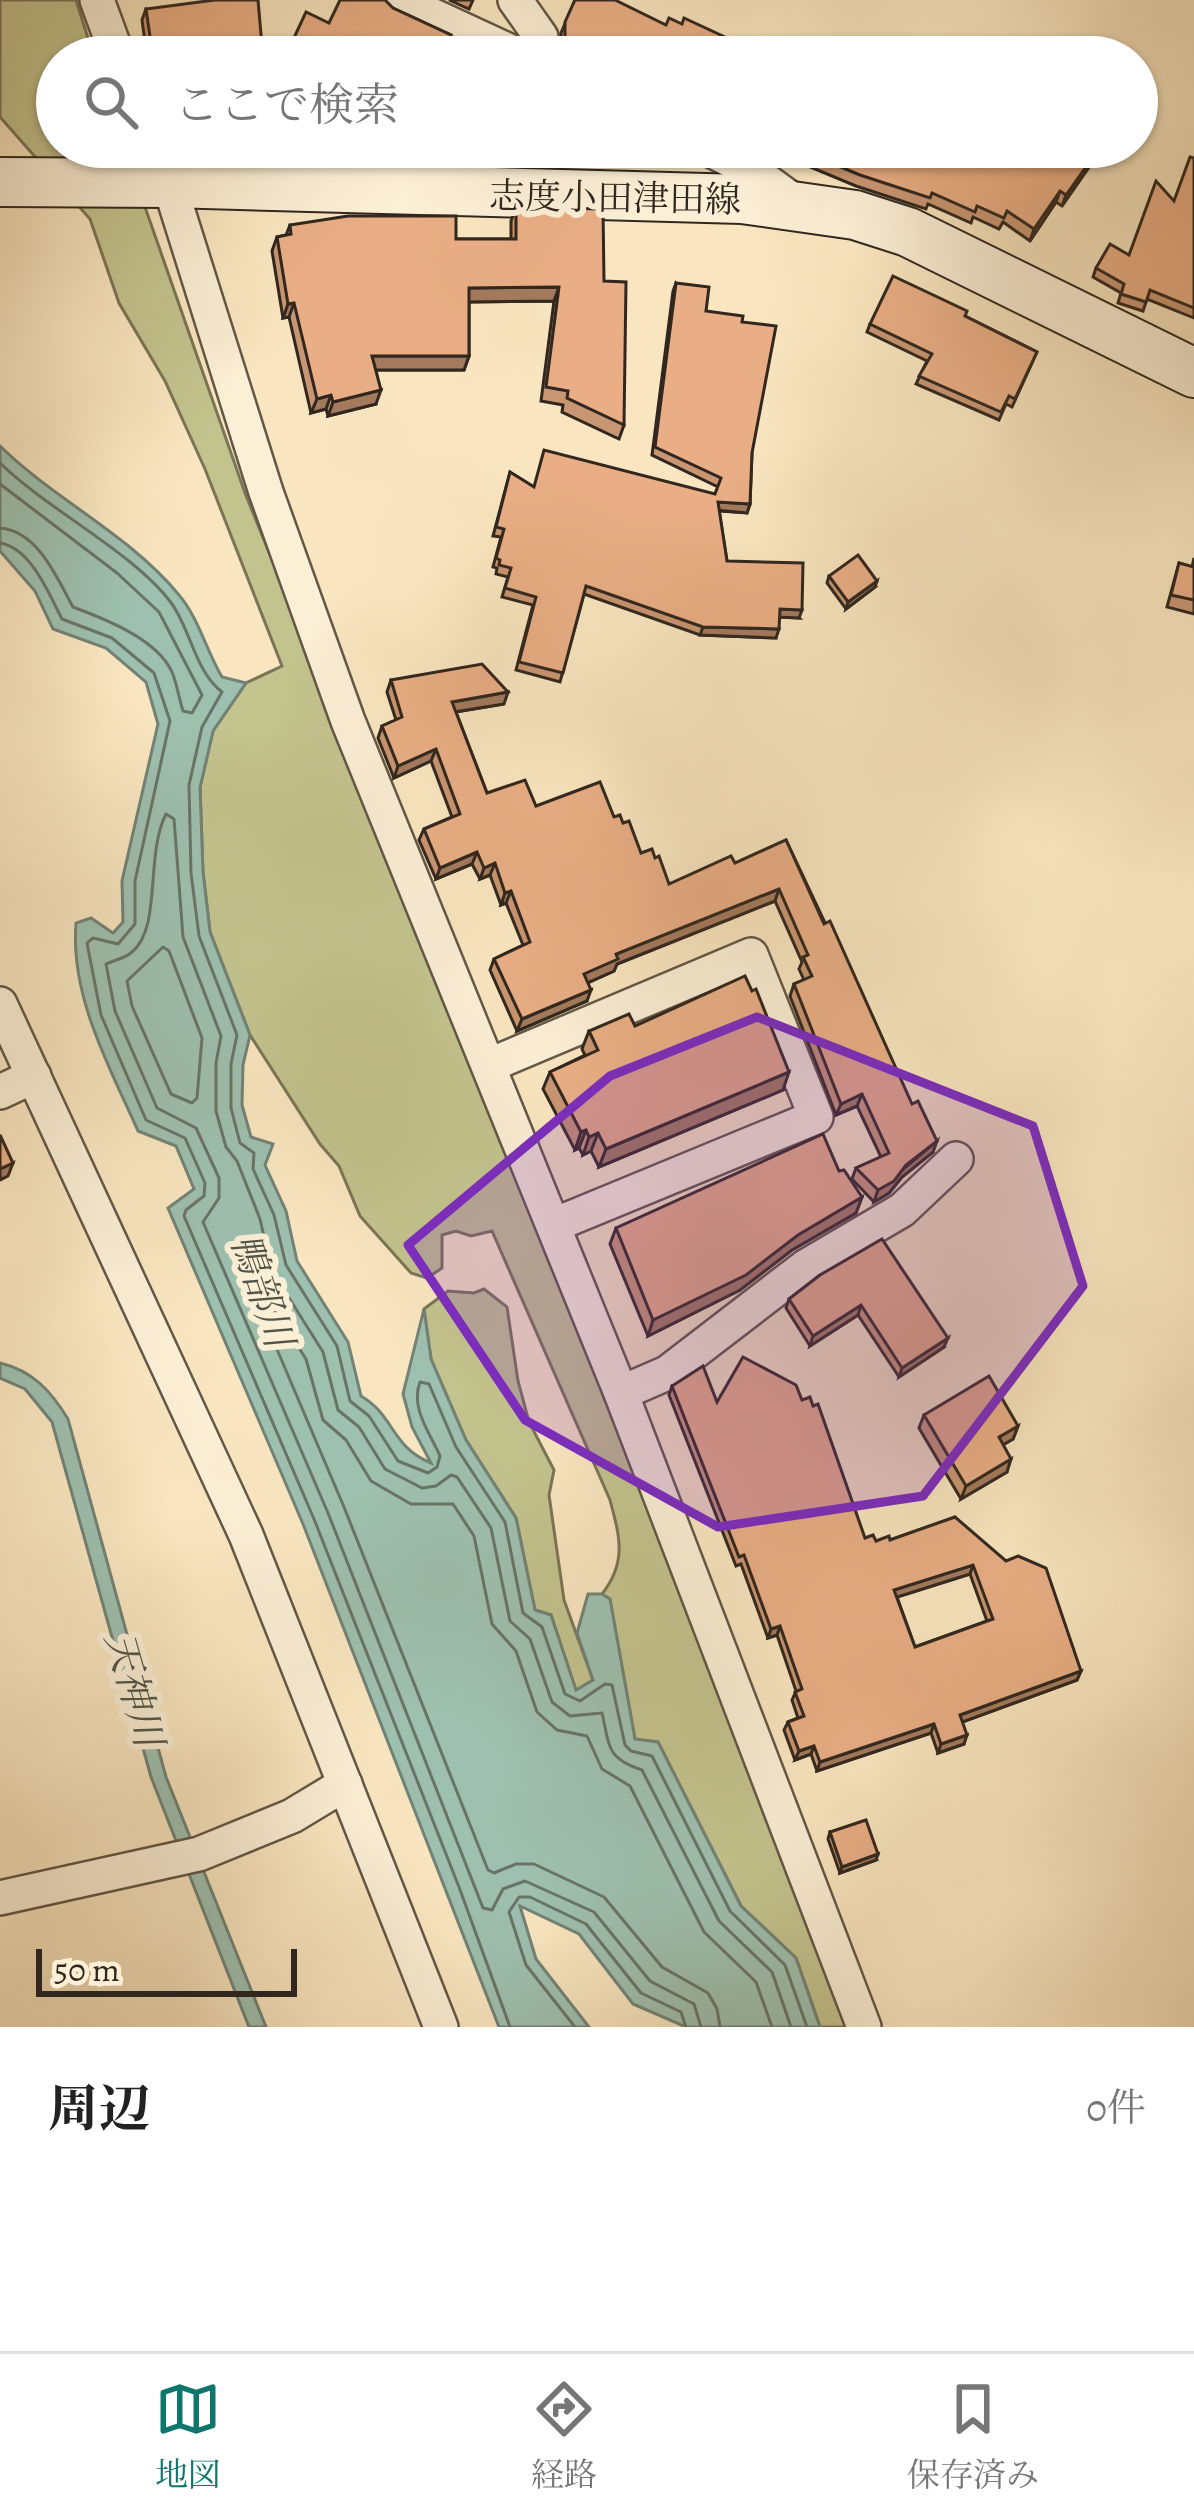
<!DOCTYPE html>
<html lang="ja">
<head>
<meta charset="utf-8">
<style>
	body { margin:0; font-family:Alegreya,"Noto Serif JP",serif; background:#f2f2f2; color:#222 }
	.scale { position:absolute; left:36px; bottom:30px; width:261px; box-sizing:border-box; padding-left:12px; border:6px solid #31271e; border-top:0; font-size:33px; line-height:42px; white-space:nowrap; color:#31271e; -webkit-text-stroke:9px #fbefd6; paint-order:stroke }
	.list { margin:0; padding:0; list-style:none }
	h2 { display:flex; justify-content:space-between; align-items:center; height:156px; margin:0; padding:0 48px; font-size:51px }
	h2 small { font-size:39px; font-weight:400; color:#767676 }
	.icon { flex:none; width:66px; height:66px; fill:none; stroke:currentColor; stroke-width:2; stroke-linecap:round; stroke-linejoin:round }
	.map { position:relative; flex:none; width:1194px; height:2027px; overflow:hidden }
	.search { position:absolute; background:#fff; box-shadow:0 3px 9px #0004; left:36px; right:36px; top:36px; height:132px; display:flex; align-items:center; gap:30px; box-sizing:border-box; padding:0 42px; border-radius:66px; color:#767676; font-size:45px }
	.sheet { height:324px; background:#fff }
	nav { display:flex; justify-content:space-around; align-items:center; box-sizing:border-box; height:168px; border-top:3px solid #e0e0e0; background:#fff; font-size:33px; color:#767676 }
	nav a { display:grid; justify-items:center; gap:6px }
	nav .on { color:#0f766e }
	.map>svg:first-child { display:block }
	.green { fill:#c3c38e; stroke:#7a7556; stroke-width:3 }
	.water { fill:#9ec0b0; stroke:#728376; stroke-width:3 }
	.lines { fill:none; stroke-linecap:round; stroke-linejoin:round }
	.shore { stroke:#687467; stroke-width:3 }
	.minor-casing { stroke:#635746; stroke-width:38 }
	.secondary-casing { stroke:#31271e; stroke-width:52 }
	.minor { stroke:#fbefd6; stroke-width:33 }
	.secondary { stroke:#fbefd6; stroke-width:48 }
	.wall { fill:#c89672; stroke:#31271e; stroke-width:3; fill-rule:evenodd }
	.shaded-wall { fill:#a37a5d; stroke:#31271e; stroke-width:3 }
	.building { fill:#e9ae85; stroke:#31271e; stroke-width:3; fill-rule:evenodd }
	.marked { fill:#7b2cbf; fill-opacity:0.2; stroke:#7b2cbf; stroke-width:9; stroke-linejoin:round }
	.labels { text-anchor:middle; stroke-width:12; stroke-linejoin:round; paint-order:stroke }
	.street-label { font-size:36px; fill:#31271e; stroke:#fbefd6 }
	.water-label { font-size:39px; font-style:italic; fill:#52554a; stroke:#fbefd6 }
</style>
</head>
<body>
<div class="map">
<svg width="1194" height="2027" viewBox="0 0 1194 2027">
	<rect width="100%" height="100%" fill="#f9e6c0"/>
	<filter id="stains"><feTurbulence type="fractalNoise" baseFrequency=".00167" numOctaves="4"/><feColorMatrix values="0 0 0 0 .2 0 0 0 0 .09 0 0 0 0 .02 0 0 0 .5 -.17"/></filter>
	<radialGradient id="worn" r=".72"><stop offset=".6" stop-color="#630" stop-opacity="0"/><stop offset="1" stop-color="#630" stop-opacity=".3"/></radialGradient>
	<!-- green -->
	<g class="green">
		<path d="M 0,0 L 76,0 L 94,57 L 57,57 L 57,147 L 124,147 L 245,493 L 537,1214 L 853,2027 L 820,2027 L 796,1958 L 741,1906 L 658,1742 L 635,1740 L 610,1600 L 602,1594 C 627,1562 620,1537 610,1500 L 492,1231 L 471,1236 L 456,1231 L 442,1235 L 442,1268 L 427,1278 L 411,1273 L 360,1216 L 339,1166 L 320,1144 L 250,1035 L 210,932 L 203,872 L 200,787 L 213,731 L 246,683 L 282,666 L 205,469 L 165,381 L 119,303 L 90,219 L 0,117 Z"/>
		<path d="M 484,1289 L 507,1307 L 518,1381 L 529,1422 L 554,1470 L 549,1495 L 564,1600 L 593,1680 L 576,1691 L 551,1615 L 535,1610 L 516,1518 L 466,1440 L 431,1359 L 424,1309 L 448,1291 L 474,1293 Z"/>
	</g>
	<!-- water -->
	<g class="water">
		<path d="M 0,446 C 55,500 130,535 179,595 C 198,617 207,652 222,677 L 246,683 L 213,731 L 200,788 L 203,872 L 210,932 L 250,1035 L 243,1065 L 242,1105 L 251,1137 L 273,1144 L 265,1165 L 286,1211 L 297,1261 L 348,1342 L 361,1396 C 395,1416 391,1447 431,1463 L 412,1427 L 403,1394 L 424,1309 L 431,1359 L 466,1440 L 516,1518 L 535,1610 L 551,1615 L 576,1690 L 593,1680 L 577,1633 L 588,1594 L 602,1594 L 610,1599 L 635,1739 L 658,1742 L 741,1906 L 796,1958 L 820,2027 L 686,2027 L 633,2004 L 579,1934 L 520,1906 L 536,1959 L 589,2027 L 499,2027 L 303,1524 L 168,1208 L 194,1189 L 176,1146 L 138,1131 C 109,1066 70,996 76,923 L 91,918 L 113,933 L 123,922 L 122,881 L 158,724 L 146,682 L 106,648 L 53,629 L 35,591 L 0,551 Z"/>
		<path d="M 0,1363 C 33,1371 51,1391 68,1419 L 166,1777 L 266,2027 L 249,2027 L 151,1777 L 52,1422 L 25,1389 L 0,1378 Z"/>
	</g>
	<g class="lines">
		<!-- shore -->
		<g class="shore">
			<path d="M 0,463 C 48,510 136,554 172,604 C 191,631 195,671 222,692 L 202,727 L 189,785 L 191,873 L 199,936 L 237,1035 L 231,1064 L 231,1108 L 240,1143 L 254,1153 L 253,1169 L 274,1215 L 286,1265 L 337,1346 L 350,1401 L 369,1416 L 398,1461 L 428,1473 L 437,1467 L 440,1456 C 430,1433 410,1408 420,1382 L 429,1384 L 456,1447 L 505,1522 L 523,1613 L 542,1627 L 565,1694 L 580,1701 L 605,1684 L 612,1685 L 625,1745 L 631,1751 L 652,1756 L 730,1911 L 785,1965 L 807,2027"/>
			<path d="M 0,484 L 117,573 L 159,612 L 202,695 L 192,713 L 183,711 C 179,699 177,684 172,672 C 157,639 105,619 73,607 C 57,578 38,531 0,528"/>
			<path d="M 0,543 C 31,548 49,594 62,619 L 112,638 L 154,673 L 170,721 L 135,881 L 135,924 L 118,944 L 93,938 L 87,943 L 101,1015 L 146,1120 L 185,1138 L 205,1183 L 204,1196 L 186,1210 L 184,1216 L 314,1519 L 459,1887 L 510,2027"/>
			<path d="M 163,947 L 169,951 L 202,1038 L 197,1098 L 192,1103 L 171,1094 L 132,1006 L 127,981 Z"/>
			<path d="M 575,2027 L 526,1965 L 509,1912 L 519,1897 L 530,1897 L 586,1924 L 641,1993 L 681,2012 L 686,2027"/>
			<path d="M 701,2027 L 694,2004 L 650,1981 L 594,1912 L 525,1881 L 503,1889 L 492,1910 L 483,1908 L 328,1513 L 203,1222 L 219,1198 L 219,1178 L 196,1128 L 157,1108 L 115,1011 L 106,964 C 114,960 124,959 132,952 C 162,928 145,854 166,814 L 174,819 L 183,937 L 221,1036 L 216,1063 L 216,1111 L 226,1147 L 237,1161 L 260,1219 L 272,1271 L 323,1352 L 338,1410 L 359,1427 L 385,1469 L 422,1488 L 436,1486 L 451,1475 L 457,1477 L 491,1528 L 510,1621 L 530,1639 L 552,1702 L 570,1716 L 602,1713 C 610,1747 606,1758 642,1770 L 719,1921 L 772,1972 L 791,2027"/>
			<path d="M 720,2027 L 717,2009 L 708,1993 L 662,1967 L 604,1897 L 534,1864 L 516,1864 L 494,1873 L 488,1870 L 344,1507 L 259,1307 L 261,1300 L 269,1301 L 306,1359 L 323,1420 L 346,1440 L 371,1481 L 411,1504 L 453,1504 L 474,1536 L 492,1624 L 516,1651 L 537,1712 L 557,1730 L 587,1736 L 602,1769 L 630,1786 L 704,1932 L 756,1982 L 772,2027"/>
		</g>
		<defs>
			<g id="minor">
				<path d="M 97,0 L 118,57"/>
				<path d="M 399,0 L 522,57"/>
				<path d="M 515,0 L 541,37 L 541,57"/>
				<path d="M 153,147 L 169,183 L 266,492 L 348,721 L 621,1393 L 864,2027"/>
				<path d="M 705,147 L 754,172 L 798,204"/>
				<path d="M 0,1004 L 246,1535 L 441,2027"/>
				<path d="M 490,1065 L 751,955 L 816,1117 L 554,1225"/>
				<path d="M 0,1092 L 34,1076"/>
				<path d="M 621,1393 L 667,1373 L 805,1267 L 902,1210 L 956,1159"/>
				<path d="M 0,1898 L 199,1854 L 292,1816 L 345,1784"/>
			</g>
			<path id="secondary" d="M 0,182 L 169,183 L 742,199 L 855,215 L 908,232 L 1194,373"/>
		</defs>
		<!-- minor casing -->
		<use href="#minor" class="minor-casing"/>
		<!-- secondary casing -->
		<use href="#secondary" class="secondary-casing"/>
		<!-- minor -->
		<use href="#minor" class="minor"/>
		<!-- secondary -->
		<use href="#secondary" class="secondary"/>
	</g>
	<!-- wall -->
	<g class="wall">
		<path d="M 449,0 L 473,0 L 469,9 Z"/>
		<path d="M 575,0 L 666,25 L 768,57 L 561,57 L 561,33 Z"/>
		<path d="M 393,8 L 451,35 L 441,57 L 285,57 L 329,23 Z"/>
		<path d="M 146,9 L 263,57 L 147,57 L 142,20 Z"/>
		<path d="M 762,147 L 979,148 L 1103,147 L 1062,206 L 1056,202 L 1030,241 L 1003,222 L 999,229 L 973,217 L 971,223 L 928,204 L 926,209 L 856,186 Z"/>
		<path d="M 1194,158 L 1194,318 L 1147,299 L 1143,311 L 1118,303 L 1121,293 L 1093,277 L 1096,268 L 1129,255 L 1174,201 Z"/>
		<path d="M 516,207 L 604,281 L 624,425 L 619,439 L 562,412 L 563,405 L 541,401 L 554,301 L 469,302 L 469,356 L 464,370 L 376,370 L 376,404 L 328,416 L 326,409 L 311,413 L 289,317 L 283,318 L 272,251 L 277,237 L 286,235 L 290,225 L 456,239 L 511,239 L 511,221 Z"/>
		<path d="M 676,283 L 706,311 L 742,322 L 752,453 L 750,504 L 747,513 L 719,511 L 727,561 L 799,618 L 779,617 L 776,638 L 700,635 L 584,594 L 560,682 L 516,670 L 533,605 L 502,597 L 508,577 L 496,574 L 497,568 L 493,567 L 501,537 L 493,536 L 510,472 L 534,487 L 715,494 L 718,487 L 652,455 L 673,291 Z"/>
		<path d="M 965,316 L 1037,352 L 1012,407 L 1006,404 L 999,420 L 916,384 L 927,361 L 867,332 L 870,324 Z"/>
		<path d="M 1194,558 L 1194,614 L 1167,607 L 1179,563 L 1192,567 Z"/>
		<path d="M 829,576 L 875,587 L 846,609 L 827,583 Z"/>
		<path d="M 391,680 L 504,704 L 456,712 L 487,793 L 536,806 L 614,817 L 623,823 L 641,853 L 655,858 L 669,884 L 735,863 L 786,840 L 933,1152 L 902,1177 L 889,1193 L 874,1202 L 852,1179 L 856,1168 L 881,1157 L 857,1106 L 836,1115 L 790,996 L 794,984 L 804,980 L 799,969 L 802,962 L 775,901 L 617,964 L 614,971 L 588,983 L 587,1001 L 517,1031 L 490,970 L 494,959 L 523,945 L 506,903 L 501,905 L 490,875 L 480,879 L 472,864 L 436,879 L 419,840 L 424,829 L 452,817 L 431,761 L 394,778 L 378,738 L 382,726 L 396,720 L 387,692 Z"/>
		<path d="M 635,1026 L 783,1090 L 599,1167 L 591,1151 L 583,1155 L 579,1148 L 575,1150 L 543,1089 L 550,1072 L 585,1055 L 582,1049 L 589,1031 Z"/>
		<path d="M 839,1171 L 862,1197 L 856,1213 L 792,1250 L 740,1290 L 648,1336 L 610,1244 L 616,1228 Z"/>
		<path d="M 820,1275 L 944,1347 L 899,1377 L 858,1315 L 810,1346 L 786,1308 L 789,1299 Z"/>
		<path d="M 672,1386 L 717,1402 L 865,1538 L 876,1541 L 890,1540 L 955,1517 L 1081,1671 L 1077,1680 L 962,1722 L 964,1744 L 938,1753 L 931,1733 L 817,1771 L 811,1754 L 795,1760 L 784,1730 L 788,1722 L 798,1718 L 792,1700 L 796,1691 L 777,1635 L 768,1638 L 741,1564 L 736,1566 L 669,1395 ZM 970,1574 L 987,1621 L 915,1647 L 897,1597 Z"/>
		<path d="M 924,1415 L 1018,1426 L 1013,1439 L 1003,1445 L 1007,1472 L 961,1499 L 919,1428 Z"/>
		<path d="M 830,1832 L 876,1860 L 840,1873 L 828,1839 Z"/>
	</g>
	<!-- shaded-wall -->
	<g class="shaded-wall">
		<path d="M 607,147 L 597,166 L 528,165 L 533,153 Z"/>
		<path d="M 1100,147 L 1103,147 L 1062,206 L 1066,195 Z"/>
		<path d="M 1060,191 L 1056,202 L 1030,241 L 1034,229 Z"/>
		<path d="M 559,287 L 554,301 L 464,302 L 469,288 Z"/>
		<path d="M 294,303 L 289,317 L 283,318 L 288,304 Z"/>
		<path d="M 372,356 L 469,356 L 464,370 L 367,370 Z"/>
		<path d="M 381,390 L 376,404 L 328,416 L 333,402 Z"/>
		<path d="M 331,395 L 326,409 L 311,413 L 317,399 Z"/>
		<path d="M 718,502 L 750,504 L 747,513 L 715,510 Z"/>
		<path d="M 877,581 L 875,587 L 846,609 L 848,602 Z"/>
		<path d="M 780,609 L 802,610 L 799,618 L 777,617 Z"/>
		<path d="M 703,627 L 779,629 L 776,638 L 700,635 Z"/>
		<path d="M 508,692 L 504,704 L 448,713 L 452,702 Z"/>
		<path d="M 436,749 L 431,761 L 394,778 L 398,766 Z"/>
		<path d="M 477,852 L 472,864 L 436,879 L 440,868 Z"/>
		<path d="M 495,863 L 490,875 L 480,879 L 484,868 Z"/>
		<path d="M 779,889 L 775,901 L 617,964 L 614,971 L 580,986 L 584,974 L 616,954 Z"/>
		<path d="M 511,891 L 506,903 L 501,905 L 505,893 Z"/>
		<path d="M 591,990 L 587,1001 L 517,1031 L 522,1019 Z"/>
		<path d="M 789,1072 L 783,1090 L 599,1167 L 606,1149 Z"/>
		<path d="M 862,1094 L 857,1106 L 836,1115 L 841,1104 Z"/>
		<path d="M 586,1130 L 579,1148 L 575,1150 L 581,1132 Z"/>
		<path d="M 598,1133 L 591,1151 L 583,1155 L 589,1137 Z"/>
		<path d="M 937,1141 L 933,1152 L 902,1177 L 889,1193 L 874,1202 L 878,1190 Z"/>
		<path d="M 13,1163 L 8,1176 L 0,1180 L 0,1169 Z"/>
		<path d="M 862,1197 L 856,1213 L 792,1250 L 740,1290 L 648,1336 L 653,1320 Z"/>
		<path d="M 861,1305 L 858,1315 L 810,1346 L 813,1336 Z"/>
		<path d="M 948,1338 L 944,1347 L 899,1377 L 902,1368 Z"/>
		<path d="M 1018,1426 L 1013,1439 L 994,1450 L 999,1437 Z"/>
		<path d="M 1011,1459 L 1007,1472 L 961,1499 L 966,1486 Z"/>
		<path d="M 973,1565 L 970,1574 L 891,1599 L 894,1590 Z"/>
		<path d="M 780,1626 L 777,1635 L 768,1638 L 771,1629 Z"/>
		<path d="M 1081,1671 L 1077,1680 L 957,1724 L 960,1715 Z"/>
		<path d="M 934,1724 L 931,1733 L 817,1771 L 820,1762 Z"/>
		<path d="M 967,1735 L 964,1744 L 938,1753 L 941,1744 Z"/>
		<path d="M 814,1746 L 811,1754 L 795,1760 L 799,1751 Z"/>
		<path d="M 878,1854 L 876,1860 L 840,1873 L 842,1867 Z"/>
	</g>
	<!-- building -->
	<g class="building">
		<path d="M 215,0 L 258,0 L 263,57 L 153,57 L 146,9 Z"/>
		<path d="M 340,0 L 385,0 L 393,8 L 451,35 L 442,54 L 427,47 L 423,57 L 285,57 L 306,12 L 329,23 Z"/>
		<path d="M 575,0 L 615,0 L 666,25 L 669,18 L 682,24 L 684,18 L 768,57 L 568,57 L 570,52 L 565,49 L 565,22 Z"/>
		<path d="M 533,147 L 605,147 L 601,155 L 533,153 Z"/>
		<path d="M 793,147 L 979,148 L 1100,147 L 1066,195 L 1060,191 L 1034,229 L 1007,211 L 1004,218 L 977,206 L 975,212 L 932,193 L 930,198 L 860,175 Z"/>
		<path d="M 1190,157 L 1194,158 L 1194,308 L 1150,290 L 1146,302 L 1121,294 L 1124,284 L 1096,268 L 1110,244 L 1129,255 L 1156,181 L 1174,201 Z"/>
		<path d="M 516,207 L 603,209 L 604,281 L 626,282 L 624,425 L 567,398 L 568,391 L 546,387 L 559,287 L 469,288 L 469,356 L 372,356 L 381,390 L 333,402 L 331,395 L 317,399 L 294,303 L 288,304 L 277,237 L 291,234 L 290,225 L 348,216 L 456,216 L 456,239 L 516,239 Z"/>
		<path d="M 893,276 L 967,311 L 965,316 L 1037,352 L 1015,399 L 1009,396 L 1001,412 L 919,376 L 932,354 L 870,324 Z"/>
		<path d="M 676,283 L 709,287 L 706,311 L 743,316 L 742,322 L 776,326 L 752,453 L 750,504 L 718,502 L 727,561 L 803,563 L 802,610 L 780,609 L 779,629 L 703,627 L 586,586 L 563,673 L 519,662 L 536,597 L 505,588 L 511,568 L 499,565 L 500,560 L 496,558 L 504,529 L 496,527 L 510,472 L 534,487 L 544,450 L 715,494 L 721,478 L 655,447 Z"/>
		<path d="M 858,555 L 877,581 L 848,602 L 829,576 Z"/>
		<path d="M 1179,563 L 1194,567 L 1194,600 L 1171,595 Z"/>
		<path d="M 482,664 L 508,692 L 452,702 L 487,793 L 525,780 L 536,806 L 600,782 L 614,817 L 620,815 L 623,823 L 629,821 L 641,853 L 652,849 L 655,858 L 659,856 L 669,884 L 731,856 L 735,863 L 786,840 L 824,924 L 830,921 L 912,1104 L 918,1101 L 937,1141 L 906,1165 L 894,1181 L 878,1190 L 856,1168 L 889,1153 L 862,1094 L 841,1104 L 794,984 L 812,976 L 803,957 L 808,955 L 779,889 L 616,954 L 618,959 L 584,974 L 591,990 L 522,1019 L 494,959 L 530,942 L 511,891 L 505,893 L 495,863 L 484,868 L 477,852 L 440,868 L 424,829 L 460,814 L 436,749 L 398,766 L 382,726 L 402,717 L 391,680 Z"/>
		<path d="M 745,976 L 752,991 L 756,989 L 789,1072 L 606,1149 L 598,1133 L 589,1137 L 586,1130 L 581,1132 L 550,1072 L 598,1050 L 589,1031 L 629,1014 L 635,1026 Z"/>
		<path d="M 823,1134 L 839,1171 L 844,1170 L 862,1197 L 798,1235 L 746,1275 L 653,1320 L 616,1228 Z"/>
		<path d="M 0,1135 L 13,1163 L 0,1169 Z"/>
		<path d="M 882,1239 L 948,1338 L 902,1368 L 861,1305 L 813,1336 L 789,1299 L 820,1275 Z"/>
		<path d="M 743,1357 L 796,1385 L 802,1400 L 810,1397 L 813,1406 L 818,1404 L 865,1538 L 873,1535 L 876,1541 L 889,1536 L 890,1540 L 955,1517 L 1006,1561 L 1018,1556 L 1046,1568 L 1081,1671 L 960,1715 L 967,1735 L 941,1744 L 934,1724 L 820,1762 L 814,1746 L 799,1751 L 788,1722 L 804,1716 L 795,1692 L 802,1689 L 780,1626 L 771,1629 L 744,1555 L 739,1557 L 672,1386 L 703,1366 L 717,1402 ZM 973,1565 L 993,1619 L 915,1647 L 894,1590 Z"/>
		<path d="M 989,1376 L 1018,1426 L 999,1437 L 1011,1459 L 966,1486 L 924,1415 Z"/>
		<path d="M 866,1820 L 878,1854 L 842,1867 L 830,1832 Z"/>
	</g>
	<!-- marked area -->
	<path class="marked" d="M 757,1017 L 1033,1126 L 1083,1286 L 923,1496 L 718,1527 L 525,1420 L 408,1245 L 610,1076 Z"/>
	<g class="labels">
		<!-- street labels -->
		<g class="street-label">
			<text transform="translate(615 197) rotate(1)" y="13">志度小田津田線</text>
		</g>
		<!-- water labels -->
		<g class="water-label">
			<text transform="translate(263 1290) rotate(71)" y="14">鴨部川</text>
			<text transform="translate(135 1689) rotate(74)" y="14">天神川</text>
		</g>
	</g>
	<rect width="100%" height="100%" filter="url(#stains)"/>
	<rect width="100%" height="100%" fill="url(#worn)"/>
</svg>
<div class="scale">50 m</div>
<div class="search"><svg class="icon" aria-label="search" viewBox="0 0 24 24"><circle cx="10" cy="10" r="6"/><path d="M15 15l6 6"/></svg>ここで検索</div>
</div>
<section class="sheet">
<h2>周辺<small>0件</small></h2>
<ul class="list">
</ul>
</section>
<nav>
<a class="on"><svg class="icon" aria-label="map" viewBox="0 0 24 24"><path d="M3 6l6-2 6 2 6-2v14l-6 2-6-2-6 2zM9 4v14M15 6v14"/></svg>地図</a>
<a><svg class="icon" aria-label="directions" viewBox="0 0 24 24"><path d="M12 3l9 9-9 9-9-9zM9 14v-3h6M13 9l2 2-2 2"/></svg>経路</a>
<a><svg class="icon" aria-label="saved" viewBox="0 0 24 24"><path d="M7 4h10v16l-5-4-5 4z"/></svg>保存済み</a>
</nav>
</body>
</html>
